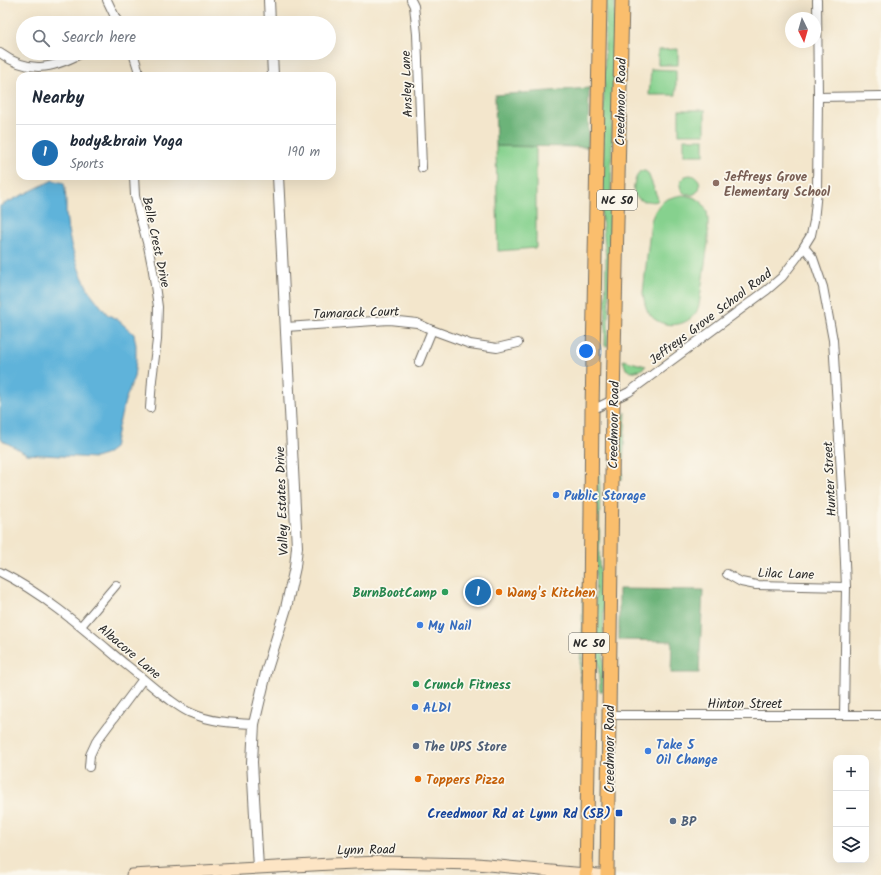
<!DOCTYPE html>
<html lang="en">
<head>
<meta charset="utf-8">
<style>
	body { margin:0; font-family:Kalam,sans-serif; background:#f2f2f3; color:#1f2937 }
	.controls { position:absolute; right:12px; bottom:12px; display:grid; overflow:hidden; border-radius:8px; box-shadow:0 4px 16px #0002 }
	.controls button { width:36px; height:36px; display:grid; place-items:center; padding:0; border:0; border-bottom:1px solid #e0e1e3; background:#fff; color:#1f2937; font:20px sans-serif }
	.compass { position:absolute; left:785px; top:12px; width:36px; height:36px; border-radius:50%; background:#fff; box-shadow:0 4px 16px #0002; rotate:175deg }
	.you { position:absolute; left:586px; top:351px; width:14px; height:14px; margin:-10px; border:3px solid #fff; border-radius:50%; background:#1a73e8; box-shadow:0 0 0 6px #1a73e833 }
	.badge { display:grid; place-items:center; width:26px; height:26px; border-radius:50%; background:#1f6fb2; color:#fff; font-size:13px; font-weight:700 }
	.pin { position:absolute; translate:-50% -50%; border:2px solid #fff; box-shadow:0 1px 4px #0006 }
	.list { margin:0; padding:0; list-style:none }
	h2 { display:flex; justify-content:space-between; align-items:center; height:52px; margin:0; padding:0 16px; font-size:17px }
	h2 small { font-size:13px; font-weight:400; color:#747a83 }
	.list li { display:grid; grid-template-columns:26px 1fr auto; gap:12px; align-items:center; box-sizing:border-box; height:56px; padding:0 16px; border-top:1px solid #e0e1e3 }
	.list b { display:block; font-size:15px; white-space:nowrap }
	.list p { margin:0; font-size:13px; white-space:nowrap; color:#747a83 }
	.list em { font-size:13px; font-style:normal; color:#747a83 }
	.icon { flex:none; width:22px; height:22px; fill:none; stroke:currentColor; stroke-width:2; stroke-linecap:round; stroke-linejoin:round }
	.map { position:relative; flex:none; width:881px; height:875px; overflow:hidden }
	.search { position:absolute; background:#fff; box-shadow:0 4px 16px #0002; left:16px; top:16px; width:320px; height:44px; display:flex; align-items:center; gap:10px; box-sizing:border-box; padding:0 14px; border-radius:22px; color:#747a83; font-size:15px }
	.panel { position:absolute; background:#fff; box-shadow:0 4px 16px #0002; left:16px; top:72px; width:320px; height:108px; border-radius:12px }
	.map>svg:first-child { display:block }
	.green { fill:#86d18e; stroke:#587e5c }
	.forest { fill:#6cb379; stroke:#4c6f52 }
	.water { fill:#5eb3da; stroke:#446f82 }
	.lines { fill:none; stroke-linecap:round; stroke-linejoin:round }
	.minor-casing { stroke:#716c63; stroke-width:10 }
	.tertiary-casing { stroke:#716c63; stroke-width:12 }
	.secondary-casing { stroke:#716c63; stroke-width:13 }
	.primary-casing { stroke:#716c63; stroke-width:15 }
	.minor { stroke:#fff; stroke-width:8 }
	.tertiary { stroke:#fff; stroke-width:10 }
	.secondary { stroke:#fde5c5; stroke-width:11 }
	.primary { stroke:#fabe6d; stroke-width:13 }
	.education-dot { fill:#8d6e63; stroke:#fbf7ec; stroke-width:1.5 }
	.shop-dot { fill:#3f7fe0; stroke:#fbf7ec; stroke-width:1.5 }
	.leisure-dot { fill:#2e9e5b; stroke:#fbf7ec; stroke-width:1.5 }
	.food-dot { fill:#e8710a; stroke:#fbf7ec; stroke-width:1.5 }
	.service-dot { fill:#5c6f8a; stroke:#fbf7ec; stroke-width:1.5 }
	.transit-dot { fill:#1a4fb4; stroke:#fbf7ec; stroke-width:1.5 }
	.labels { text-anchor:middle; stroke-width:3.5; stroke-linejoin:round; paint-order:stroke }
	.shield { fill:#fbf7ec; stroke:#696865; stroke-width:1 }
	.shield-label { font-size:12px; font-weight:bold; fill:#2b2b2b }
	.street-label { font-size:13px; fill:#2b2b2b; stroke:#fbf7ec }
	.education-label { font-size:13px; font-weight:bold; fill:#785e54; stroke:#fbf7ec; text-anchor:start }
	.shop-label { font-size:13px; font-weight:bold; fill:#366cbe; stroke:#fbf7ec; text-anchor:start }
	.leisure-label { font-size:13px; font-weight:bold; fill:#27864d; stroke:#fbf7ec; text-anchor:end }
	.food-label { font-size:13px; font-weight:bold; fill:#c56008; stroke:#fbf7ec; text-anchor:start }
	.service-label { font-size:13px; font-weight:bold; fill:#4e5e75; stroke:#fbf7ec; text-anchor:start }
	.transit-label { font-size:13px; font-weight:bold; fill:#164399; stroke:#fbf7ec; text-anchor:end }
</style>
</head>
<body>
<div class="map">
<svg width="881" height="875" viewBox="0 0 881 875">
	<rect width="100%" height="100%" fill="#fbf7ec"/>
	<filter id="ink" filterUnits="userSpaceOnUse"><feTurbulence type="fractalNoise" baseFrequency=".025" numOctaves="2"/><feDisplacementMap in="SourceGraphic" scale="8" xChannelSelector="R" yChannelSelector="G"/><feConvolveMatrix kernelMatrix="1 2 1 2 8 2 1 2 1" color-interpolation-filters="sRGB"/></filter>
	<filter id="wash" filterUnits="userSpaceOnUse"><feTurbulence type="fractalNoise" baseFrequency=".012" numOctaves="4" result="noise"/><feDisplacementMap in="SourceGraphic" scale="16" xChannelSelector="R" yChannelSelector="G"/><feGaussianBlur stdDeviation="0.9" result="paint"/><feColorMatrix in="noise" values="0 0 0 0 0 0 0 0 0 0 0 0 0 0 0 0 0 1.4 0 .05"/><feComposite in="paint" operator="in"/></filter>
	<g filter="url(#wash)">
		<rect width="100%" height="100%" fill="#f3e6cc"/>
		<!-- green -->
		<g class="green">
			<path d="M 606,0 L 615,0 L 608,346 L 605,346 L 606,256 L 601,211 Z"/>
			<path d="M 678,49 L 678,65 L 658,65 L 658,50 Z"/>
			<path d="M 651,69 L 676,70 L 676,95 L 649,95 Z"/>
			<rect x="679" y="110" width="26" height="24"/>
			<rect x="684" y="139" width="20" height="16"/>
			<path d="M 496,146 L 536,147 L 536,248 L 498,251 Z"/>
			<path d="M 640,171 L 645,171 L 648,173 L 658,199 L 657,201 C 654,202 652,202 648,201 C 646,201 643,201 641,200 C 629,195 634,179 640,171 Z"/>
			<circle cx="690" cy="185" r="10"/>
			<path d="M 683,195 L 693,197 L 701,201 L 707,211 L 708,219 L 708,243 L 699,305 C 698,308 697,312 695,314 C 683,329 658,328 648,312 C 645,306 644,300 643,293 L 651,221 C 658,202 664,198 683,195 Z"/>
			<path d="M 623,360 L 646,366 L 640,370 L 631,372 L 626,369 Z"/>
			<path d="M 626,412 L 622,480 L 619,477 L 621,430 L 623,417 Z"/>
			<path d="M 597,474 L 600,474 L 599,563 L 604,603 L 603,691 L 600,691 L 595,621 Z"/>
			<path d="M 584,583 L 584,632 L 581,683 L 580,666 L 582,627 L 583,587 Z"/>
		</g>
		<!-- forest -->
		<g class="forest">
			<path d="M 589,88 L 588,147 L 496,146 L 495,95 Z"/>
			<path d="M 619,589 L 703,590 L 699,673 L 671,673 L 672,641 L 619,640 Z"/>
		</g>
		<!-- water -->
		<path class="water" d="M 53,180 L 64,183 L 65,188 L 66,201 L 66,214 L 68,230 L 71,245 L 80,272 L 89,291 L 107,314 L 118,320 L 134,334 L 136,345 L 136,360 L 134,377 L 125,401 L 118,427 L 114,448 L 105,455 L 95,458 L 27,454 L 5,442 L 0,438 L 0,206 Z"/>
	</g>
	<g filter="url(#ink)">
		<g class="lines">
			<defs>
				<g id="minor">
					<path d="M 107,0 L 118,23"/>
					<path d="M 411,0 L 414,6 L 417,34 L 422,168"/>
					<path d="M 0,53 C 29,74 52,69 82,53"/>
					<path d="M 133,53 L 138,69 L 139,76"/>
					<path d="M 818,97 L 881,96"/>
					<path d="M 134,176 L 135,196 L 138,209 L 148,246 L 153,271 L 158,307 L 157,340 L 152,380 L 150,408"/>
					<path d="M 804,247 L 813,258 L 823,287 L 833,340 L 842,489 L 846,587 L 844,715"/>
					<path d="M 286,327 L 389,320 L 417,323 L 432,330 L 470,344 L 497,348 L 518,343"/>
					<path d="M 419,362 L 432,330"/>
					<path d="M 592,410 L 629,392 L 767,290 L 782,277 L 798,256 L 811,235 L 814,221 L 817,191 L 818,97 L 817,0"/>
					<path d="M 0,572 C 46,595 86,631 125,664 C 138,674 150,685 163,695 C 172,701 181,709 191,713 C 210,722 233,723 254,724"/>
					<path d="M 727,574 L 741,582 L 756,585 L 846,587"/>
					<path d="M 81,626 L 116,585"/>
					<path d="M 609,715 L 881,715"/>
					<path d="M 89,767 L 90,755 L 96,742 L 143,679"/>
				</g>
				<g id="tertiary">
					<path d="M 269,0 L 270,23"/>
					<path d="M 272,53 L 273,76"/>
					<path d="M 258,868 L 252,762 L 254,724 L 267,669 L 286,608 L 295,567 L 297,547 L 278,176"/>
				</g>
				<path id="secondary" d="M 132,875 L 331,864 L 381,862 L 477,864 L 562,872 L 599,875"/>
				<g id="primary">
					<path d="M 586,875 L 589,709 L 592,410 L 600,0"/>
					<path d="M 607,875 L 613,400 L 622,0"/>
				</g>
			</defs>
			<!-- minor casing -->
			<use href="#minor" class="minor-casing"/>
			<!-- tertiary casing -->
			<use href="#tertiary" class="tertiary-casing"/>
			<!-- secondary casing -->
			<use href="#secondary" class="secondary-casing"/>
			<!-- primary casing -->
			<use href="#primary" class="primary-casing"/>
			<!-- minor -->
			<use href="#minor" class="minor"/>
			<!-- tertiary -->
			<use href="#tertiary" class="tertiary"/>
			<!-- secondary -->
			<use href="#secondary" class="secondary"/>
			<!-- primary -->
			<use href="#primary" class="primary"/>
		</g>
	</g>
	<!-- markers -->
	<circle class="education-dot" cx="716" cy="183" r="4"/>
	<g class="shop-dot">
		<circle cx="556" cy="495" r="4"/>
		<circle cx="420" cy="625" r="4"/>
		<circle cx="415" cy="707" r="4"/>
		<circle cx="648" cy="751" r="4"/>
	</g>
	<g class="leisure-dot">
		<circle cx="445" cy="592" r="4"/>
		<circle cx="416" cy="684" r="4"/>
	</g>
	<g class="food-dot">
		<circle cx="499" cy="592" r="4"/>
		<circle cx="418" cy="779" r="4"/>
	</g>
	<g class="service-dot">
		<circle cx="416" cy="746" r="4"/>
		<circle cx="673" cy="821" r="4"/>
	</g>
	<rect class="transit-dot" x="615" y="809" width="8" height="8" rx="2"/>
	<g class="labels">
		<!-- shield labels -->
		<g class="shield">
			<rect x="597" y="190" width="40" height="20" rx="3"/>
			<rect x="569" y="633" width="40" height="20" rx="3"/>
		</g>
		<g class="shield-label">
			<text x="617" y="204">NC 50</text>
			<text x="589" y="647">NC 50</text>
		</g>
		<!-- street labels -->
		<g class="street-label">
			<text transform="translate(406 84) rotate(-92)" y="5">Ansley Lane</text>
			<text transform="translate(620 102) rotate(-89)" y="5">Creedmoor Road</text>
			<text transform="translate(157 242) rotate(78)" y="5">Belle Crest Drive</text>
			<text transform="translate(356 312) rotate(-2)" y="5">Tamarack Court</text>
			<text transform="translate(710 316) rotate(-37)" y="5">Jeffreys Grove School Road</text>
			<text transform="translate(613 425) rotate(-89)" y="5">Creedmoor Road</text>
			<text transform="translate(829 479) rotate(-93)" y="5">Hunter Street</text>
			<text transform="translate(281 501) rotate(-92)" y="5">Valley Estates Drive</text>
			<text transform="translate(786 573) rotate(2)" y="5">Lilac Lane</text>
			<text transform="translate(130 651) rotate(40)" y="5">Albacore Lane</text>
			<text x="745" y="708">Hinton Street</text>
			<text transform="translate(609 749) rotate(-90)" y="5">Creedmoor Road</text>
			<text transform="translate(366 849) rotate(-1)" y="5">Lynn Road</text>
		</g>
		<!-- education labels -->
		<g class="education-label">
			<text x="724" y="181">Jeffreys Grove<tspan x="724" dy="15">Elementary School</tspan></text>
		</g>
		<!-- shop labels -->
		<g class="shop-label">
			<text x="564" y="500">Public Storage</text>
			<text x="428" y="630">My Nail</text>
			<text x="423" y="712">ALDI</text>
			<text x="656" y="749">Take 5<tspan x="656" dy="15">Oil Change</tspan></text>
		</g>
		<!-- leisure labels -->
		<g class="leisure-label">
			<text x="437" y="597">BurnBootCamp</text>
			<text x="424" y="689" text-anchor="start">Crunch Fitness</text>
		</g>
		<!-- food labels -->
		<g class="food-label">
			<text x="507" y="597">Wang's Kitchen</text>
			<text x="426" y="784">Toppers Pizza</text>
		</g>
		<!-- service labels -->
		<g class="service-label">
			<text x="424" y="751">The UPS Store</text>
			<text x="681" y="826">BP</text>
		</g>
		<!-- transit labels -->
		<g class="transit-label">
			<text x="611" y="818">Creedmoor Rd at Lynn Rd (SB)</text>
		</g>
	</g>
</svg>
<div class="controls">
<button>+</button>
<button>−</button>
<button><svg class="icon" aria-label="layers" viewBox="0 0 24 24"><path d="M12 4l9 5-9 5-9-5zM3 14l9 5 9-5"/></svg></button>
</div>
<svg class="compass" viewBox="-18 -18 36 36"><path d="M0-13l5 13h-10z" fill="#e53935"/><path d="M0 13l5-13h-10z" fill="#747a83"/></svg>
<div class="you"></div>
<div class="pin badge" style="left:478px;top:592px">1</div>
<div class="search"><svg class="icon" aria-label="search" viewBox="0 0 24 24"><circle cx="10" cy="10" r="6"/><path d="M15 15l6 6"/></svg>Search here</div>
<section class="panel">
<h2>Nearby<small></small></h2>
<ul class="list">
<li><span class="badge">1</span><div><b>body&amp;brain Yoga</b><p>Sports</p></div><em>190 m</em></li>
</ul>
</section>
</div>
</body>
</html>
